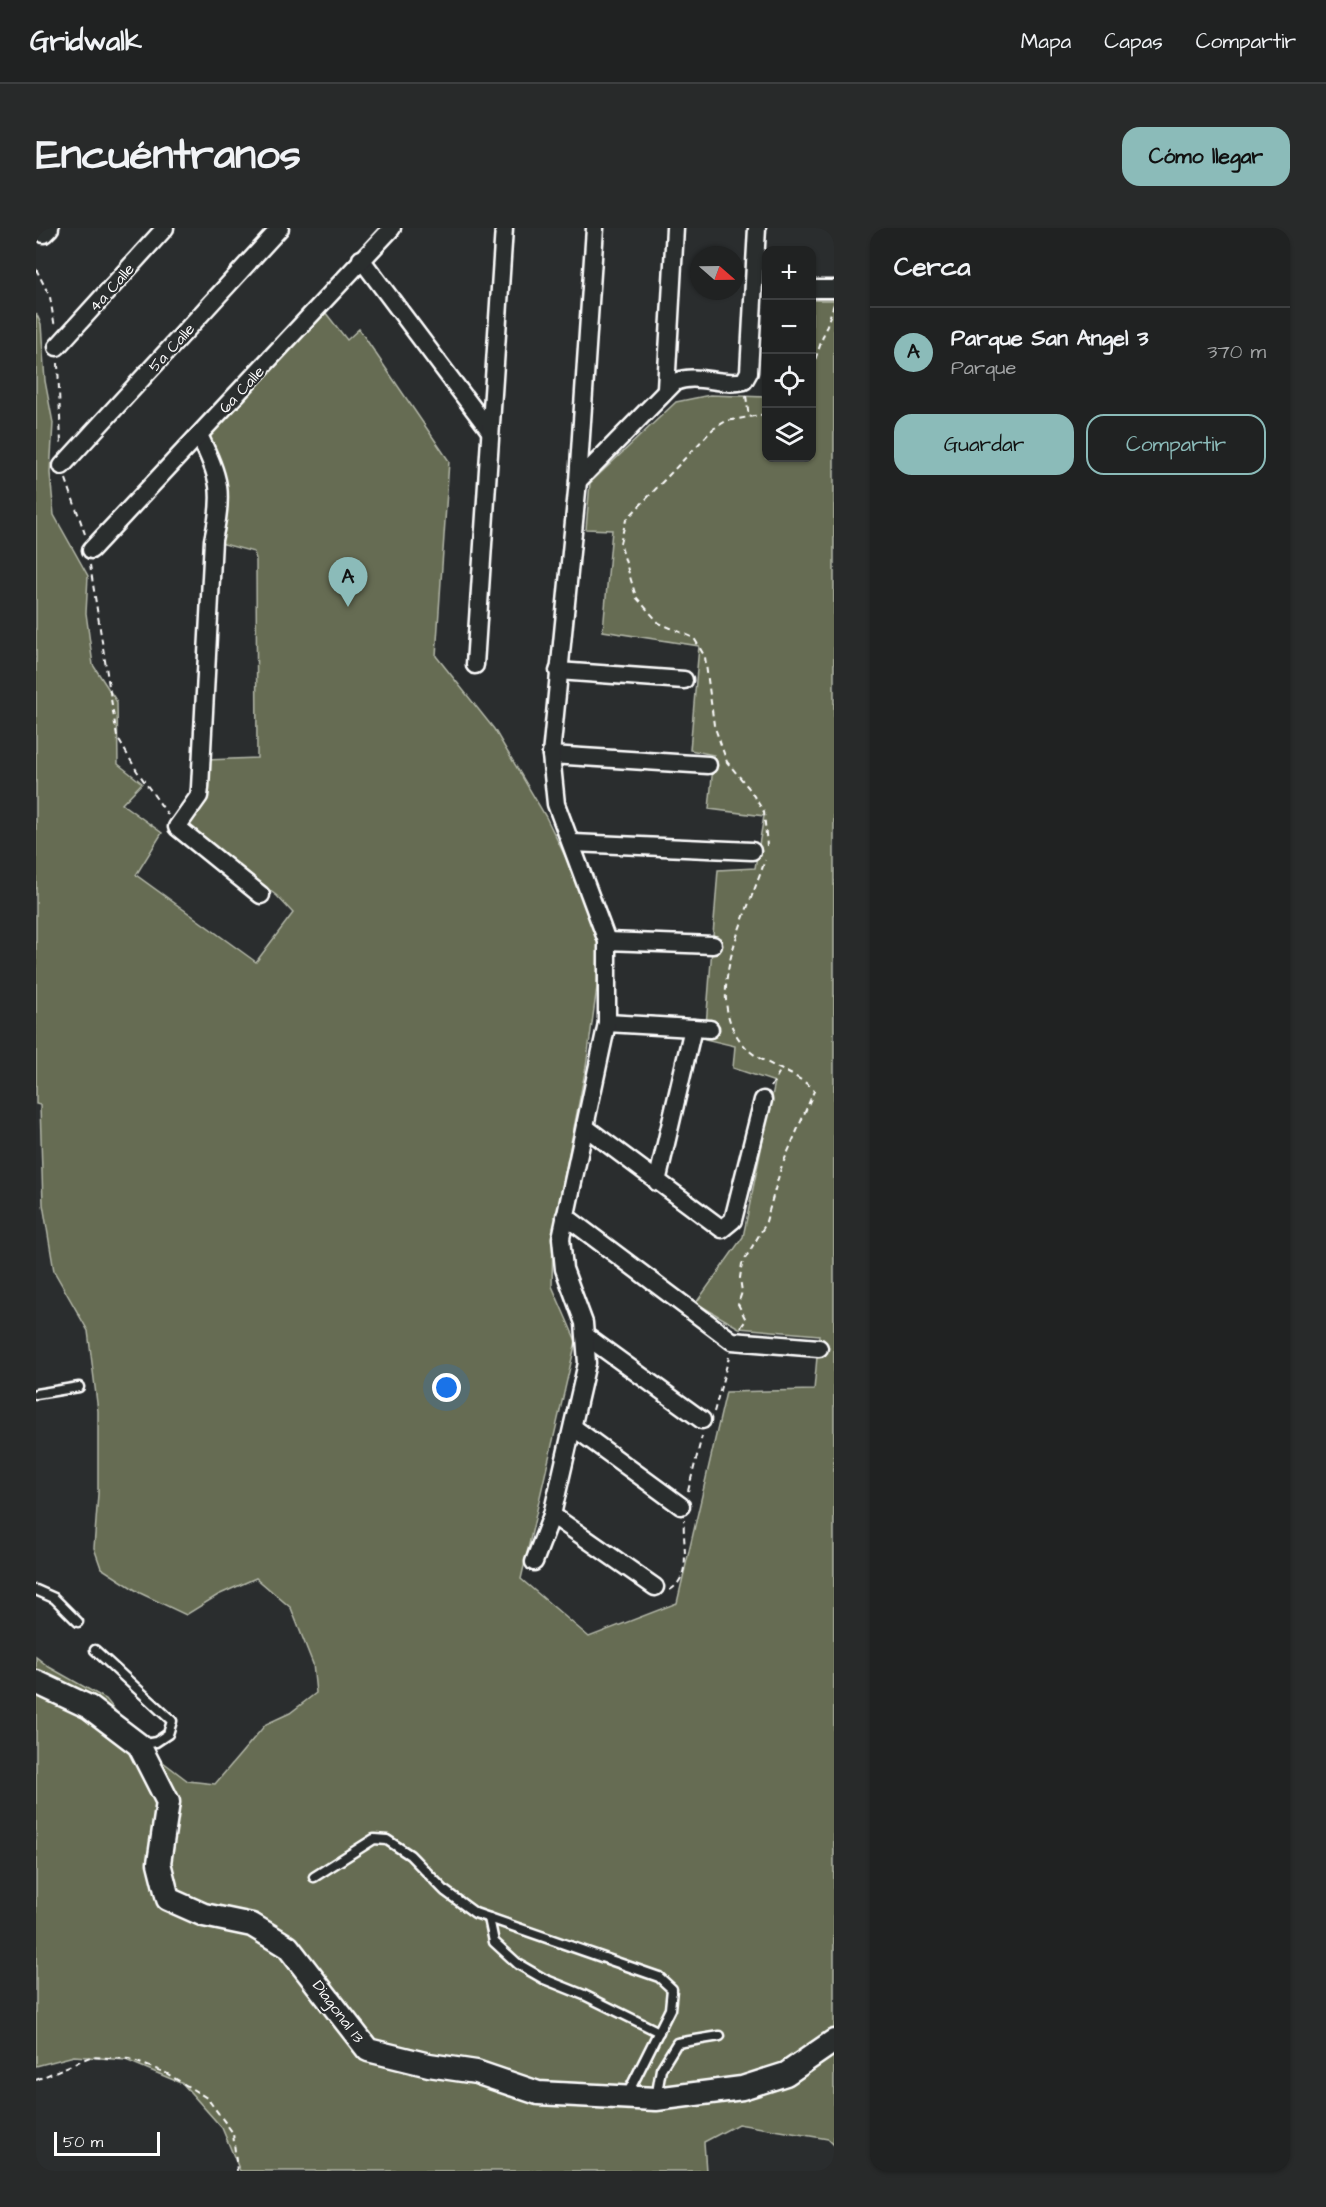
<!DOCTYPE html>
<html lang="es">
<head>
<meta charset="utf-8">
<style>
	body { margin:0; font-family:"Architects Daughter",sans-serif; background:#282a2a; color:#f1f3f6 }
	.controls { position:absolute; right:18px; top:18px; display:grid; overflow:hidden; border-radius:12px; box-shadow:0 2px 4px #0004 }
	.controls button { width:54px; height:54px; display:grid; place-items:center; padding:0; border:0; border-bottom:2px solid #3d3f40; background:#202222; color:#f1f3f6; font:30px sans-serif }
	.compass { position:absolute; left:654px; top:18px; width:54px; height:54px; border-radius:50%; background:#202222; box-shadow:0 2px 4px #0004; rotate:110deg }
	.scale { position:absolute; left:18px; bottom:15px; width:106px; box-sizing:border-box; padding-left:6px; border:3px solid #fff; border-top:0; font-size:16px; line-height:21px; white-space:nowrap; color:#fff; -webkit-text-stroke:4px #2a2d2e; paint-order:stroke }
	.you { position:absolute; left:411px; top:1160px; width:21px; height:21px; margin:-15px; border:4px solid #fff; border-radius:50%; background:#1a73e8; box-shadow:0 0 0 9px #1a73e833 }
	.badge { display:grid; place-items:center; width:39px; height:39px; border-radius:50%; background:#8bbbb9; color:#111; font-size:20px; font-weight:700 }
	.pin { position:absolute; translate:-50% -50px; filter:drop-shadow(0 2px 3px #0008) }
	.pin::after { content:''; position:absolute; top:32px; width:21px; height:18px; background:inherit; clip-path:polygon(0 0,100% 0,50% 100%) }
	.list { margin:0; padding:0; list-style:none }
	h2 { display:flex; justify-content:space-between; align-items:center; height:78px; margin:0; padding:0 24px; font-size:26px }
	h2 small { font-size:20px; font-weight:400; color:#a2a4a5 }
	.list li { display:grid; grid-template-columns:39px 1fr auto; gap:18px; align-items:center; box-sizing:border-box; height:90px; padding:0 24px; border-top:2px solid #3d3f40 }
	.list b { display:block; font-size:22px; white-space:nowrap }
	.list p { margin:0; font-size:20px; white-space:nowrap; color:#a2a4a5 }
	.list em { font-size:20px; font-style:normal; color:#a2a4a5 }
	.actions { display:flex; gap:12px; padding:18px 24px }
	.actions a { flex:1; padding:14px 0; border:2px solid #8bbbb9; border-radius:18px; text-align:center; font-size:21px; color:#8bbbb9 }
	.actions .main { background:#8bbbb9; color:#111 }
	.icon { flex:none; width:33px; height:33px; fill:none; stroke:currentColor; stroke-width:2; stroke-linecap:round; stroke-linejoin:round }
	.map { position:relative; flex:none; width:798px; height:1943px; overflow:hidden; border-radius:18px }
	header { display:flex; align-items:center; gap:36px; box-sizing:border-box; height:84px; padding:0 30px; background:#202222; border-bottom:2px solid #3d3f40 }
	header strong { font-size:28px }
	nav { display:flex; gap:33px; margin-inline-start:auto; font-size:21px }
	.intro { display:flex; align-items:center; justify-content:space-between; box-sizing:border-box; height:144px; padding:0 36px }
	h1 { margin:0; font-size:42px }
	.button { padding:15px 27px; border-radius:18px; background:#8bbbb9; color:#111; font-size:21px; font-weight:700 }
	main { display:flex; gap:36px; padding:0 36px }
	aside { flex:1; background:#202222; border-radius:18px; box-shadow:0 2px 4px #0004 }
	.map>svg:first-child { display:block }
	.green { fill:#666c52; stroke:#b2b6a8; stroke-width:1.5 }
	.lines { fill:none; stroke-linecap:round; stroke-linejoin:round }
	.lane-casing { stroke:#fff; stroke-width:13 }
	.street-casing { stroke:#fff; stroke-width:21 }
	.secondary-casing { stroke:#fff; stroke-width:27 }
	.path { stroke:#fff; stroke-width:2; stroke-dasharray:6 4.5; stroke-linecap:butt }
	.lane { stroke:#2a2d2e; stroke-width:8 }
	.street { stroke:#2a2d2e; stroke-width:16 }
	.secondary { stroke:#2a2d2e; stroke-width:22 }
	.labels { text-anchor:middle; stroke-width:4.5; stroke-linejoin:round; paint-order:stroke }
	.street-label { font-size:16px; fill:#fff; stroke:#2a2d2e }
</style>
</head>
<body>
<header>
<strong>Gridwalk</strong>
<nav><a>Mapa</a><a>Capas</a><a>Compartir</a></nav>
</header>
<div class="intro"><h1>Encuéntranos</h1><a class="button">Cómo llegar</a></div>
<main>
<div class="map">
<svg width="798" height="1943" viewBox="0 0 798 1943">
	<rect width="100%" height="100%" fill="#2a2d2e"/>
	<filter id="ink" filterUnits="userSpaceOnUse"><feTurbulence type="fractalNoise" baseFrequency=".0167" numOctaves="2"/><feDisplacementMap in="SourceGraphic" scale="12" xChannelSelector="R" yChannelSelector="G"/><feConvolveMatrix kernelMatrix="1 2 1 2 8 2 1 2 1" color-interpolation-filters="sRGB"/></filter>
	<g filter="url(#ink)">
		<!-- green -->
		<path class="green" d="M 776,72 L 798,72 L 798,1917 L 792,1911 L 702,1896 L 668,1914 L 670,1943 L 204,1943 L 186,1900 L 147,1856 L 90,1832 L 38,1828 L 0,1838 L 0,1429 L 13,1439 L 70,1471 L 110,1521 L 152,1553 L 179,1556 L 230,1496 L 254,1485 L 280,1465 L 277,1436 L 255,1380 L 220,1350 L 182,1367 L 150,1387 L 104,1365 L 65,1340 L 58,1320 L 62,1266 L 62,1183 L 52,1103 L 18,1043 L 7,976 L 4,877 L 0,876 L 0,85 L 5,96 L 9,153 L 17,195 L 14,245 L 18,287 L 52,348 L 50,385 L 57,437 L 81,474 L 82,536 L 106,555 L 86,576 L 126,605 L 100,647 L 220,734 L 257,685 L 241,668 L 149,597 L 170,532 L 221,530 L 220,331 L 218,324 L 184,315 C 188,287 192,263 185,235 C 182,224 175,216 173,204 L 289,84 L 311,112 L 323,101 L 413,233 L 400,428 L 458,501 L 510,589 L 548,667 L 562,711 L 561,759 L 550,839 L 517,1006 L 516,1058 L 540,1113 L 485,1351 L 553,1409 L 641,1375 L 690,1164 L 778,1162 L 783,1107 L 703,1100 L 660,1075 L 707,1009 L 739,854 L 697,840 L 699,818 L 669,811 L 682,642 L 719,640 L 728,588 L 673,581 L 678,527 L 654,522 L 663,418 L 567,403 L 576,302 L 550,301 L 554,255 L 640,174 L 674,167 L 730,169 L 730,230 L 776,230 Z"/>
		<g class="lines">
			<defs>
				<g id="lane">
					<path d="M 0,1166 L 43,1159"/>
					<path d="M 0,1362 L 18,1370 L 42,1394"/>
					<path d="M 59,1422 L 136,1493 L 132,1506 L 120,1514 L 103,1517"/>
					<path d="M 278,1649 L 338,1611 L 351,1612 L 374,1627 L 409,1663 L 439,1685 L 623,1749 L 636,1761 L 634,1781 L 591,1867"/>
					<path d="M 453,1690 L 458,1714 L 482,1736 L 508,1751 L 548,1767 L 623,1804"/>
					<path d="M 620,1871 L 625,1841 L 641,1815 L 684,1808"/>
				</g>
				<g id="street">
					<path d="M 8,6 L 14,0"/>
					<path d="M 325,31 L 454,203"/>
					<path d="M 776,61 L 798,61"/>
					<path d="M 21,119 L 129,0"/>
					<path d="M 630,161 L 639,0"/>
					<path d="M 163,207 C 184,251 188,264 177,312 L 164,560 L 163,568 L 141,599 L 225,667"/>
					<path d="M 26,238 L 244,0"/>
					<path d="M 542,253 L 639,154 C 661,144 685,159 708,153 L 713,144 L 721,0"/>
					<path d="M 55,322 L 356,0"/>
					<path d="M 439,437 L 468,0"/>
					<path d="M 522,443 L 648,452"/>
					<path d="M 515,527 L 672,537"/>
					<path d="M 537,615 L 716,623"/>
					<path d="M 571,713 L 677,717"/>
					<path d="M 571,795 L 674,801"/>
					<path d="M 549,899 L 686,1001 L 697,992 L 727,872"/>
					<path d="M 621,954 L 657,800"/>
					<path d="M 529,988 L 696,1113 L 783,1120"/>
					<path d="M 550,1108 L 666,1192"/>
					<path d="M 537,1199 L 645,1278"/>
					<path d="M 516,1287 L 619,1359"/>
					<path d="M 498,1334 L 516,1287 L 551,1135 L 548,1095 L 528,1041 L 525,1010 L 571,795 L 571,713 L 520,576 L 515,527 L 542,253 L 559,0"/>
				</g>
				<path id="secondary" d="M 0,1454 L 53,1479 L 103,1517 L 132,1574 L 123,1635 L 132,1671 L 168,1687 L 216,1697 L 252,1719 L 332,1822 L 393,1837 L 440,1844 L 502,1865 L 620,1871 L 706,1860 L 750,1846 L 798,1813"/>
			</defs>
			<!-- lane casing -->
			<use href="#lane" class="lane-casing"/>
			<!-- street casing -->
			<use href="#street" class="street-casing"/>
			<!-- secondary casing -->
			<use href="#secondary" class="secondary-casing"/>
			<!-- path -->
			<g class="path">
				<path d="M 0,41 L 14,69 L 19,100"/>
				<path d="M 22,135 L 25,216"/>
				<path d="M 776,141 L 798,76"/>
				<path d="M 710,168 L 713,189"/>
				<path d="M 730,186 L 690,193 L 677,201 L 590,292 L 584,315 L 600,369 L 623,395 L 658,410 L 669,429 L 678,497 L 691,534 L 712,559 L 728,584 L 731,618"/>
				<path d="M 30,251 L 49,306"/>
				<path d="M 54,337 L 81,509 L 101,543 L 132,587"/>
				<path d="M 735,859 L 744,843"/>
				<path d="M 705,1099 L 710,1092 L 702,1076 L 706,1064 L 704,1050 L 706,1036 L 729,997 L 745,940 L 778,863 C 769,849 732,838 716,825 C 658,777 712,687 729,632"/>
				<path d="M 678,1184 L 693,1129"/>
				<path d="M 652,1263 L 666,1208"/>
				<path d="M 634,1362 C 657,1348 646,1315 648,1292"/>
				<path d="M 0,1852 L 54,1829 L 93,1831 L 130,1845 L 171,1870 L 197,1905 L 201,1943"/>
			</g>
			<!-- lane -->
			<use href="#lane" class="lane"/>
			<!-- street -->
			<use href="#street" class="street"/>
			<!-- secondary -->
			<use href="#secondary" class="secondary"/>
		</g>
	</g>
	<g class="labels">
		<!-- street labels -->
		<g class="street-label">
			<text transform="translate(75 59) rotate(-48)" y="6">4a Calle</text>
			<text transform="translate(135 119) rotate(-47)" y="6">5a Calle</text>
			<text transform="translate(205 161) rotate(-47)" y="6">6a Calle</text>
			<text transform="translate(303 1783) rotate(53)" y="6">Diagonal 13</text>
		</g>
	</g>
</svg>
<div class="controls">
<button>+</button>
<button>−</button>
<button><svg class="icon" aria-label="locate" viewBox="0 0 24 24"><circle cx="12" cy="12" r="6"/><path d="M12 2v4M12 18v4M2 12h4M18 12h4"/></svg></button>
<button><svg class="icon" aria-label="layers" viewBox="0 0 24 24"><path d="M12 4l9 5-9 5-9-5zM3 14l9 5 9-5"/></svg></button>
</div>
<svg class="compass" viewBox="-18 -18 36 36"><path d="M0-13l5 13h-10z" fill="#e53935"/><path d="M0 13l5-13h-10z" fill="#a2a4a5"/></svg>
<div class="scale">50 m</div>
<div class="you"></div>
<div class="pin badge" style="left:312px;top:379px">A</div>
</div>
<aside>
<h2>Cerca<small></small></h2>
<ul class="list">
<li><span class="badge">A</span><div><b>Parque San Angel 3</b><p>Parque</p></div><em>370 m</em></li>
</ul>
<div class="actions"><a class="main">Guardar</a><a>Compartir</a></div>
</aside>
</main>
</body>
</html>
